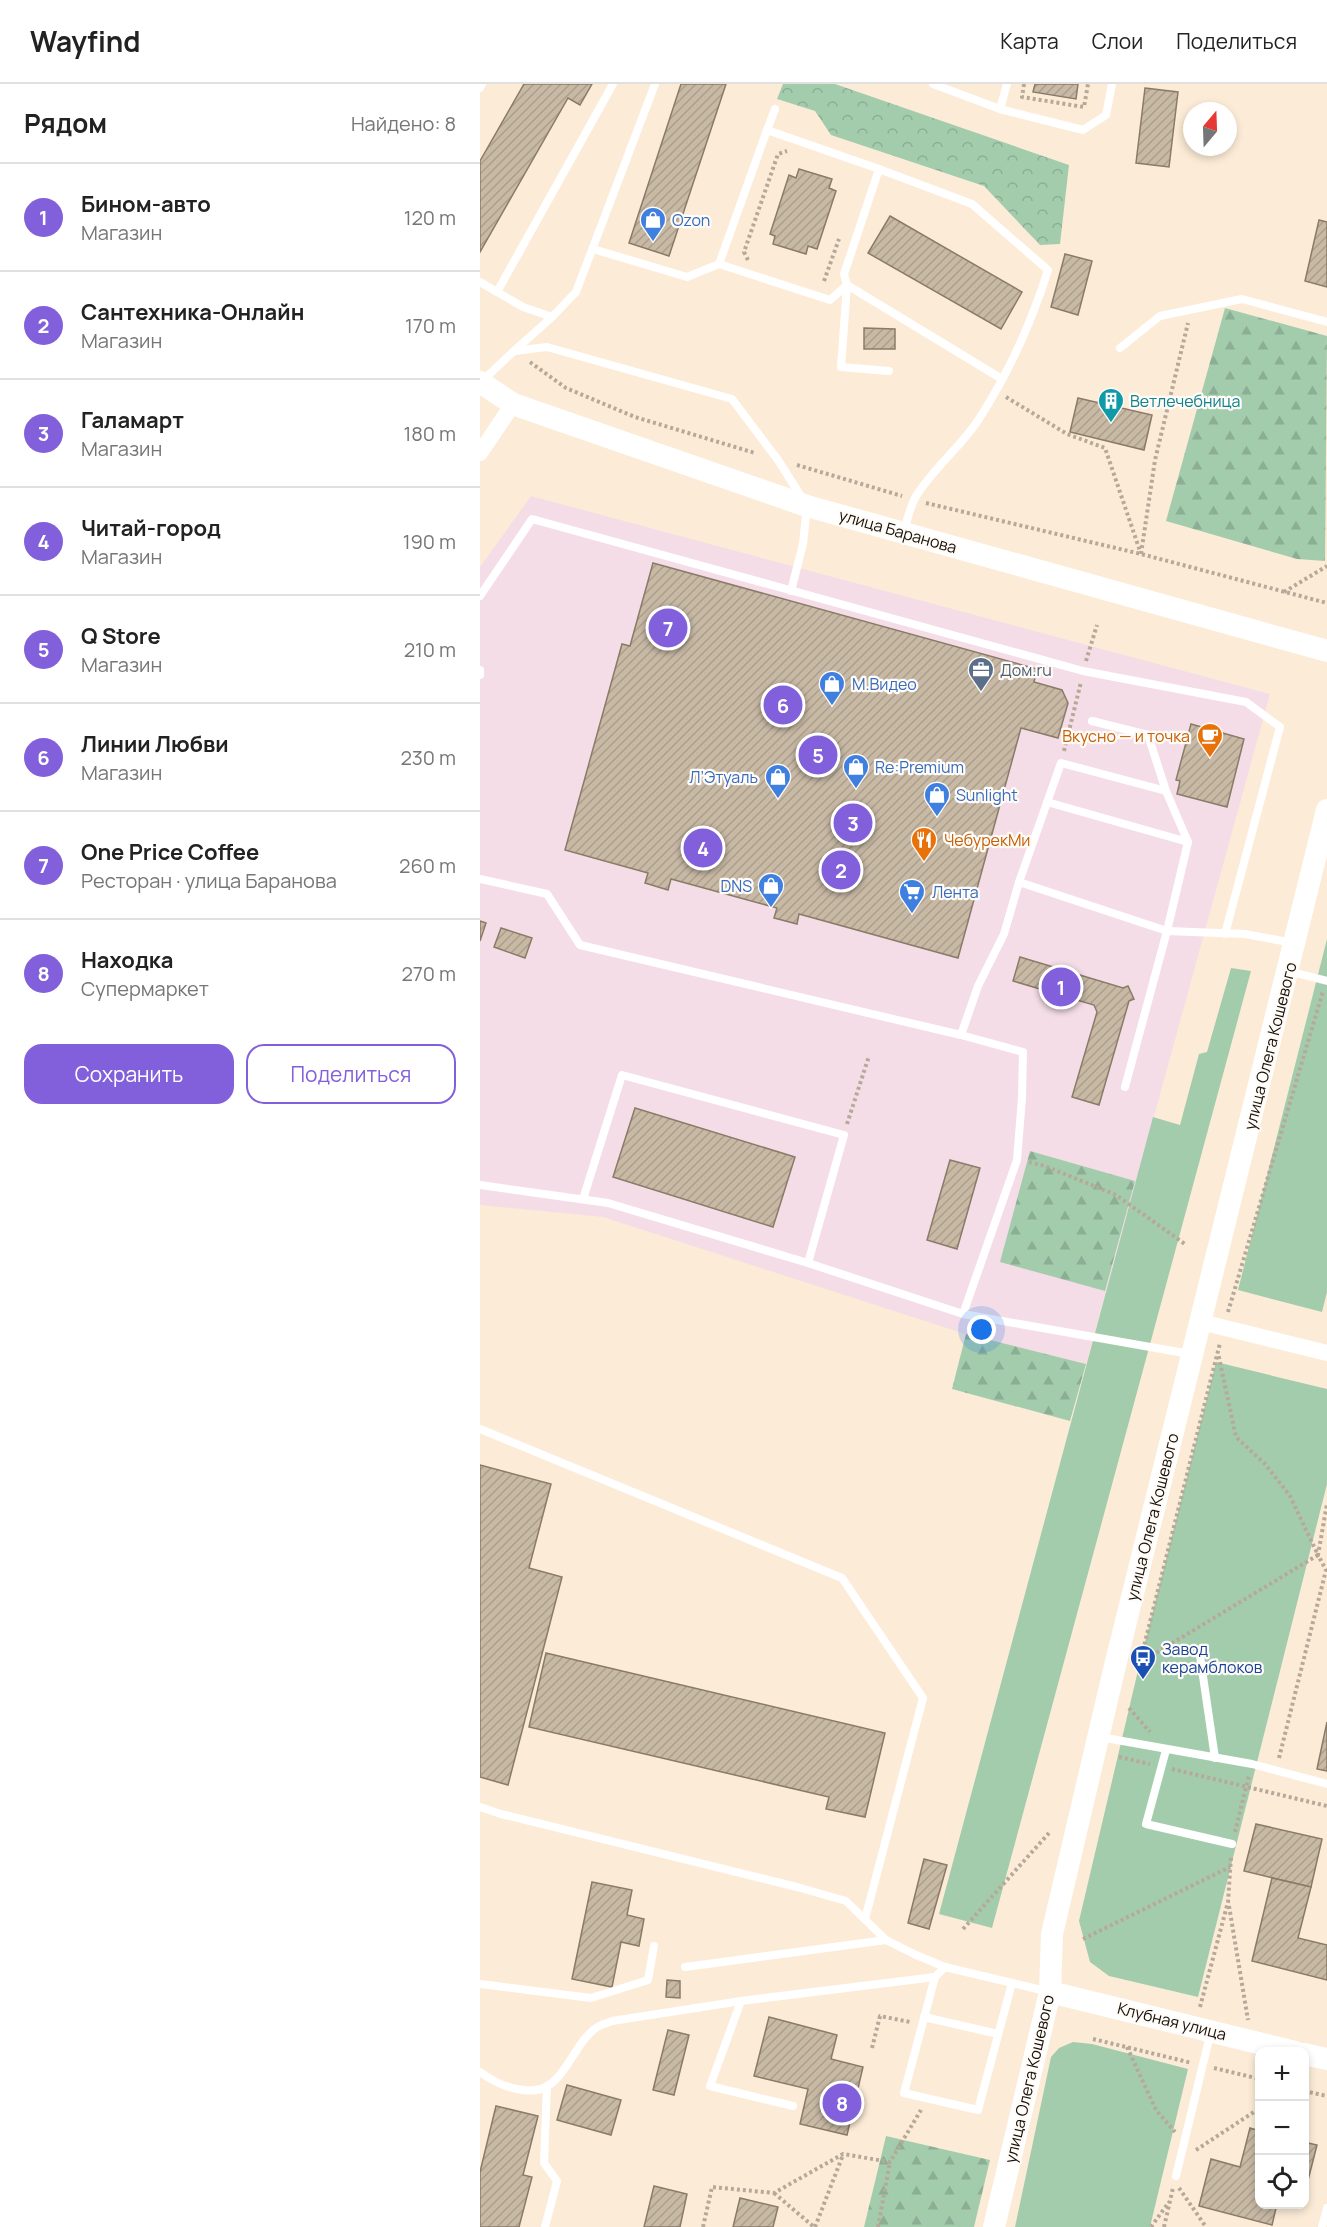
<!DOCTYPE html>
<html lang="ru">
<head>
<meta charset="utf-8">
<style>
	body { margin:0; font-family:Manrope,sans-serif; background:#f6f6f6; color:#222 }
	.controls { position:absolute; right:18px; bottom:18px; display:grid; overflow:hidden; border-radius:12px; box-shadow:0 3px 9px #0003 }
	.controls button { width:54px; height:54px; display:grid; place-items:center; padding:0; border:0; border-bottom:2px solid #e0e0e0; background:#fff; color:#222; font:30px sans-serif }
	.compass { position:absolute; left:703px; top:18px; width:54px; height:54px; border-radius:50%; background:#fff; box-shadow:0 3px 9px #0003; rotate:19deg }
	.you { position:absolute; left:502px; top:1246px; width:21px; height:21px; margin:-15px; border:4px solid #fff; border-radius:50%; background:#1a73e8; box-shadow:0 0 0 9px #1a73e833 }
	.badge { display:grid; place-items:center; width:39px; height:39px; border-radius:50%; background:#8360db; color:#fff; font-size:20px; font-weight:700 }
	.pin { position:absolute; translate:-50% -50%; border:3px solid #fff; box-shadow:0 2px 6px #0006 }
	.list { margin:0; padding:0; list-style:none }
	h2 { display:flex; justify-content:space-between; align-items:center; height:78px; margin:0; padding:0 24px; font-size:26px }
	h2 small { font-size:20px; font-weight:400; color:#767676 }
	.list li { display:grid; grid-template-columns:39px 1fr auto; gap:18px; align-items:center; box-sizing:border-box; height:108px; padding:0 24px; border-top:2px solid #e0e0e0 }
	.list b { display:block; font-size:22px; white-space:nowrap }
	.list p { margin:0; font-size:20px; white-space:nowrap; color:#767676 }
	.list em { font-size:20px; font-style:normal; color:#767676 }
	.actions { display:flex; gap:12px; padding:18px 24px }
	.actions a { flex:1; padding:14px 0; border:2px solid #8360db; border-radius:18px; text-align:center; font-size:21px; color:#8360db }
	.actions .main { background:#8360db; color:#fff }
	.icon { flex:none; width:33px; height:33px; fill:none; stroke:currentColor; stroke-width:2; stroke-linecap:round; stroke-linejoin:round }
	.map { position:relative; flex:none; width:847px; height:2143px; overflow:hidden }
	header { display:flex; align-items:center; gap:36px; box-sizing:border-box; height:84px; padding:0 30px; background:#fff; border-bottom:2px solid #e0e0e0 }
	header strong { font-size:28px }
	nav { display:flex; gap:33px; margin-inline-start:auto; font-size:21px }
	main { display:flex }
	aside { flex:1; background:#fff }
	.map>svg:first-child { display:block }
	.commercial { fill:#f5dde7 }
	.grass { fill:#a3ccad }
	.forest { fill:url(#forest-firs) }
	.park { fill:url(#park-crowns) }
	.building { fill:url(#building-hatch); stroke:#8a7b69; stroke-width:1.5 }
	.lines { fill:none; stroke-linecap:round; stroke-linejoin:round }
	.path { stroke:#b6a999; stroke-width:4; stroke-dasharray:3 3; stroke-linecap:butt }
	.service { stroke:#fff; stroke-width:8 }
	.minor { stroke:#fff; stroke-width:16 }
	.secondary { stroke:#fff; stroke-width:22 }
	.labels { text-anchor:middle; stroke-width:4.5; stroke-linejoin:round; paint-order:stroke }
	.shop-label { font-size:16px; fill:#366cbe; stroke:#fffbf7; text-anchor:start }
	.culture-label { font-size:16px; fill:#0d838f; stroke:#fffbf7; text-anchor:start }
	.street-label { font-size:16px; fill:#161009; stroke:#fffbf7 }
	.service-label { font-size:16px; fill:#4e5e75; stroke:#fffbf7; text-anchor:start }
	.food-label { font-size:16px; fill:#c56008; stroke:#fffbf7; text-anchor:end }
	.transit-label { font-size:16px; fill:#164399; stroke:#fffbf7; text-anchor:start }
</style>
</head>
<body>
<header>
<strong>Wayfind</strong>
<nav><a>Карта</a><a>Слои</a><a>Поделиться</a></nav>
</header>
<main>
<aside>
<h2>Рядом<small>Найдено: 8</small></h2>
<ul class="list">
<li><span class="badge">1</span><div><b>Бином-авто</b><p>Магазин</p></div><em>120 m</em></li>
<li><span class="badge">2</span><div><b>Сантехника-Онлайн</b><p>Магазин</p></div><em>170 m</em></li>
<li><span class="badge">3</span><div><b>Галамарт</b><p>Магазин</p></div><em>180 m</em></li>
<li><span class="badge">4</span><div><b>Читай-город</b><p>Магазин</p></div><em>190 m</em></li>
<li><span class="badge">5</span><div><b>Q Store</b><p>Магазин</p></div><em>210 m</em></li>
<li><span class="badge">6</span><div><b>Линии Любви</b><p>Магазин</p></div><em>230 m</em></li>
<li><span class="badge">7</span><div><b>One Price Coffee</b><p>Ресторан · улица Баранова</p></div><em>260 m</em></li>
<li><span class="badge">8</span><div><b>Находка</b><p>Супермаркет</p></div><em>270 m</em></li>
</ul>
<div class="actions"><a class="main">Сохранить</a><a>Поделиться</a></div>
</aside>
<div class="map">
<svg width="847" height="2143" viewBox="0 0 847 2143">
	<defs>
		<pattern id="forest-firs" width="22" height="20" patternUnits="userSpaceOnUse" patternTransform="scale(1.5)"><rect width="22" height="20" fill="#a3ccad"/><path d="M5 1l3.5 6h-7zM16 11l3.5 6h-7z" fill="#8cae94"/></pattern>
		<pattern id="park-crowns" width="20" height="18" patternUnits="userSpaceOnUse" patternTransform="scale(1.5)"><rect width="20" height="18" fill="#a3ccad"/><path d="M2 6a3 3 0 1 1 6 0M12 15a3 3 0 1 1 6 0" fill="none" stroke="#8cae94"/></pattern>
		<pattern id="building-hatch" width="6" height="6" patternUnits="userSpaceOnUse" patternTransform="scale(1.5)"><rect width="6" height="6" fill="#c8b9a5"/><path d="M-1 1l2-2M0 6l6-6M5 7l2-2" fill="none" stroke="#ab9e8d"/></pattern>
	</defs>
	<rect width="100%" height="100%" fill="#fcecd7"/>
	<!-- commercial -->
	<path class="commercial" d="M 51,412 L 790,610 L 606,1280 L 485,1250 L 123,1133 L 0,1121 L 0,483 Z"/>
	<!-- grass -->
	<g class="grass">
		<path d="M 847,855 L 847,1208 L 842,1228 L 758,1206 Z"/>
		<path d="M 751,884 L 771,887 L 512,1844 L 459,1830 L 673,1033 L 700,1041 L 719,970 L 727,968 Z"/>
		<path d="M 736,1278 L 847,1305 L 847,1400 L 718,1913 L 629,1892 L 610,1878 L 599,1837 L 660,1578 Z"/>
		<path d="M 593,1958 L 612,1960 L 708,1985 L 670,2143 L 535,2143 L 571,1973 L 579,1964 Z"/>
	</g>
	<!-- forest -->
	<g class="forest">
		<path d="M 745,224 L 847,252 L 845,477 L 817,475 L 686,437 Z"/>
		<path d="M 550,1067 L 655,1097 L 625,1207 L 520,1178 Z"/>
		<path d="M 486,1250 L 606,1280 L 590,1337 L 472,1305 Z"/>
		<path d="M 406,2052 L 510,2076 L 494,2143 L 384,2143 Z"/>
	</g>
	<!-- park -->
	<path class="park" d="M 303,0 L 355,0 L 589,81 L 580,160 L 560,161 L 504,102 L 351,51 L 335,27 L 297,15 Z"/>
	<!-- building -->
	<g class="building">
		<path d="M 44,0 L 112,0 L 100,21 L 88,14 L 0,168 L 0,77 Z"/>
		<path d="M 201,0 L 246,0 L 189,172 L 149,159 Z"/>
		<path d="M 555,0 L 598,0 L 596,15 L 553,8 Z"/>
		<path d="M 665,4 L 698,8 L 689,83 L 656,79 Z"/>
		<path d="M 319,85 L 352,95 L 349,104 L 356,107 L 337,165 L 328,162 L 326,170 L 293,160 L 295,152 L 290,150 L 309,91 L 316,94 Z"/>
		<path d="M 410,132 L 542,208 L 521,245 L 388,169 Z"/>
		<path d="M 839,136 L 847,138 L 847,203 L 825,197 Z"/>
		<path d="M 585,170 L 612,177 L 598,231 L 571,223 Z"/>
		<path d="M 384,244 L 415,245 L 415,265 L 384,265 Z"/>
		<path d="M 598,314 L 672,331 L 664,366 L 590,348 Z"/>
		<path d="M 173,479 L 557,585 L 554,598 L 582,606 L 588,619 L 578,654 L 541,644 L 478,874 L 319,830 L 317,840 L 294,834 L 297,824 L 191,795 L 188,806 L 165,799 L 168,789 L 85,766 L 142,560 L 150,562 Z"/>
		<path d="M 711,640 L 764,655 L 747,723 L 697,710 L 700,697 L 696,696 Z"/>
		<path d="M 0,837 L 6,839 L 0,857 Z"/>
		<path d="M 21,844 L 52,854 L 45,874 L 14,863 Z"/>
		<path d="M 540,873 L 643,904 L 648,902 L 654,915 L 649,917 L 619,1021 L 592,1013 L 617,928 L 614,921 L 533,897 Z"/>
		<path d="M 155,1024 L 315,1073 L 293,1143 L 133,1093 Z"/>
		<path d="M 470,1076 L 500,1084 L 477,1165 L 447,1156 Z"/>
		<path d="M 0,1381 L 71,1400 L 49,1484 L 82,1493 L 28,1701 L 0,1693 Z"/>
		<path d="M 66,1569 L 405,1649 L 385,1733 L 346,1725 L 349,1713 L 49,1643 Z"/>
		<path d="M 847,1638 L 847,1687 L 837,1685 Z"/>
		<path d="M 776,1740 L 842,1755 L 831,1803 L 764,1787 Z"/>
		<path d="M 444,1775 L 467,1781 L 449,1845 L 428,1839 Z"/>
		<path d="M 792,1794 L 831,1803 L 818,1854 L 847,1861 L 847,1896 L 772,1877 Z"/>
		<path d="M 112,1798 L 152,1806 L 147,1831 L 164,1835 L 159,1862 L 141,1858 L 132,1903 L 92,1895 Z"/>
		<path d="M 187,1896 L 200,1897 L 200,1914 L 186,1913 Z"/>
		<path d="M 289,1933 L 357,1951 L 351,1975 L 383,1983 L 367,2051 L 320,2040 L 328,2005 L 274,1992 Z"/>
		<path d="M 188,1946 L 209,1951 L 194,2011 L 173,2006 Z"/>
		<path d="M 87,2001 L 141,2016 L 131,2051 L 77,2036 Z"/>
		<path d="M 16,2022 L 58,2032 L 43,2091 L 52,2093 L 39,2143 L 0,2143 L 0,2088 Z"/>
		<path d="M 770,2044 L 780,2047 L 780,2120 L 797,2120 L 792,2141 L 719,2122 L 731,2075 L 760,2083 Z"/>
		<path d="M 824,2058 L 837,2061 L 825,2108 L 824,2108 Z"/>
		<path d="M 174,2102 L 207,2110 L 200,2143 L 164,2143 Z"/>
		<path d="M 260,2114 L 298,2123 L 293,2143 L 253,2143 Z"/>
	</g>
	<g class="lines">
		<!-- path -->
		<g class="path">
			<path d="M 544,0 L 542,13 L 604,23 L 608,0"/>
			<path d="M 268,176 L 264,168 L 298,70 L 307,67"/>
			<path d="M 344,197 L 359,155"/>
			<path d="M 50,278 L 86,304 L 155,333 L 275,369"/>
			<path d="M 526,313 L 587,350 L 625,364 L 660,467"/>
			<path d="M 317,381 L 422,412"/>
			<path d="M 446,419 L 661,470 L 847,519"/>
			<path d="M 661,470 L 675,376 L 708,239"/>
			<path d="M 804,508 L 847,482"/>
			<path d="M 606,577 L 617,541"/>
			<path d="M 584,667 L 601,598"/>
			<path d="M 367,1040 L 389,972"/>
			<path d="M 549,1078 L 565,1082 L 636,1111 L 705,1160"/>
			<path d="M 748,1228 L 843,907"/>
			<path d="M 660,1578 L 740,1259"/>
			<path d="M 661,1578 L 838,1471 L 810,1412 L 785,1380 L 756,1353 L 738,1269"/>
			<path d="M 649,1624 L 670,1648"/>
			<path d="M 639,1673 L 670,1680"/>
			<path d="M 799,1674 L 846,1486 L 838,1471 L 847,1420"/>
			<path d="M 692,1685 L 847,1722"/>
			<path d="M 755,1748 L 769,1691"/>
			<path d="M 749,1822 L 768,1936"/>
			<path d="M 483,1845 L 569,1749"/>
			<path d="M 603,1855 L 750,1783"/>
			<path d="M 720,1923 L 748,1818 L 751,1773"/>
			<path d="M 613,1955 L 712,1979"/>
			<path d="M 647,1963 L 676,2026 L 695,2048"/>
			<path d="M 392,1964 L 400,1932 L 430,1938"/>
			<path d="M 734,1984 L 780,1995"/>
			<path d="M 824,2007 L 847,2012"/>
			<path d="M 716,2066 L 780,2024"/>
			<path d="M 699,2104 L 726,2143"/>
			<path d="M 294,2109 L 334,2143"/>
			<path d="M 223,2143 L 232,2103 L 294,2109 L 363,2070 L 410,2078 L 441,2026"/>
			<path d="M 335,2143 L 363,2071"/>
			<path d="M 398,2143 L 410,2078"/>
			<path d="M 671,2143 L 689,2118"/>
			<path d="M 684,2143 L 693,2104"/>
		</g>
		<!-- service -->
		<g class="service">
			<path d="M 453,0 L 520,25 L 603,46 L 626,31 L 632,0"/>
			<path d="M 0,4 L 2,0"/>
			<path d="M 520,25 L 527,0"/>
			<path d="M 287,46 L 295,25"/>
			<path d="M 113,165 L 207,193 L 239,180 L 287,46 L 399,85"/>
			<path d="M 239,180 L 350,216 L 367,201"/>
			<path d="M 0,198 L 43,223 L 72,233 L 34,267"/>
			<path d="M 367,201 L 361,283 L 409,287"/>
			<path d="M 17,208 L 133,0"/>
			<path d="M 72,233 L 96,208 L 175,0"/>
			<path d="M 640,264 L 680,232 L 762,215 L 847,238"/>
			<path d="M 1,298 L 34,267 L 67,263 L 252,315 L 298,376 L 327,422 L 323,460 L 311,507"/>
			<path d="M 423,448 C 427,437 430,424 435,414 C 453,384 480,364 499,335 C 528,290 552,237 568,186 L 492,120 L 399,85 L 364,190 L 367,201 L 522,295"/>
			<path d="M 0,512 L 52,435 L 603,587 L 766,618 L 800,643 L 745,850"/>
			<path d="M 0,586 L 0,591"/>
			<path d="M 612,637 L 668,651 L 686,707"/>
			<path d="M 567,718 L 708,758"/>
			<path d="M 0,795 L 67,810 L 100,861 L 481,951 L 498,902 L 524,850 L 539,798 L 687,847 L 765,850 L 814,859"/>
			<path d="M 539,798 L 581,679 L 686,707 L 708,758 L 687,847 L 645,1003"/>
			<path d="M 808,887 L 847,897"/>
			<path d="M 481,951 L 543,968 L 542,1014 L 537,1076 L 483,1230"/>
			<path d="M 0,1101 L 128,1119 L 328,1179 L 483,1230 L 710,1270"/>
			<path d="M 103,1115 L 142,991 L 364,1051 L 328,1179"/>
			<path d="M 0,1345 L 362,1494 L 443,1614 L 385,1835"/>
			<path d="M 720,1572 L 735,1674"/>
			<path d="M 620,1653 L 772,1680 L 847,1700"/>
			<path d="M 686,1666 L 666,1740 L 752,1760"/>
			<path d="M 0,1723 L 21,1730 L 317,1803 L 366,1817 L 406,1856 L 436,1871 L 465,1883 L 570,1908"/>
			<path d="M 205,1883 L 406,1856"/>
			<path d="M 455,1893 L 424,2009 L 498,2026 L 532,1899"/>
			<path d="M 0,1900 L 111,1914 L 168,1896 L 174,1862"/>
			<path d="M 261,1917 L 230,2002 L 313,2022"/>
			<path d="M 444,1933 L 518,1950"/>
			<path d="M 0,1988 C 13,1997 22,2002 37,2005 C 86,2017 88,1960 119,1942 C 123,1940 128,1939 132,1937 L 261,1917 L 455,1893 L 465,1883"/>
			<path d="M 696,2092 L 731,1947"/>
			<path d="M 65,2143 L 77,2097 L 64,2079 L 67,2002"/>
			<path d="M 842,2143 L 847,2124"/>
		</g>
		<!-- minor -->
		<g class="minor">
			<path d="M 0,369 L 33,320"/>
			<path d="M 721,1238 L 847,1269"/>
		</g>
		<!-- secondary -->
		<g class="secondary">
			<path d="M 0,298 L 33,320 L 327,422 L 847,567"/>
			<path d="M 570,1908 L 815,1968"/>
			<path d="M 824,1970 L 847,1975"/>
			<path d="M 514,2143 L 570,1908 L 572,1850 L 634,1586 L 847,726"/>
		</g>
	</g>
	<!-- icons -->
	<defs>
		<symbol id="shop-pin" viewBox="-11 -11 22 30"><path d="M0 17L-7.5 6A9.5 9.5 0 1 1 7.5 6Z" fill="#3f7fe0" stroke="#fffbf7"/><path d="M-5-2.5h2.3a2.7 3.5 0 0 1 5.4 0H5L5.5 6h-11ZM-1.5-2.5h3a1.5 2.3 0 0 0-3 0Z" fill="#fff"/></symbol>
		<symbol id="building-pin" viewBox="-11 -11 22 30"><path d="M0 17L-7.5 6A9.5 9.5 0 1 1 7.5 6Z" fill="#0f9aa8" stroke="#fffbf7"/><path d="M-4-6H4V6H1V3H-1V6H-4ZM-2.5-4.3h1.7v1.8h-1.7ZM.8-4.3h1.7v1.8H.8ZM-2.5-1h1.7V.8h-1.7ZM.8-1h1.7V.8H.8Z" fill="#fff"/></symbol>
		<symbol id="office-pin" viewBox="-11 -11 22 30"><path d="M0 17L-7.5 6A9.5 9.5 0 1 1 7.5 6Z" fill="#5c6f8a" stroke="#fffbf7"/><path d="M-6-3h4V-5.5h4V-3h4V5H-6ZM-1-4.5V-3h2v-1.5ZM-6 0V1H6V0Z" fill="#fff"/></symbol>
		<symbol id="cafe-pin" viewBox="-11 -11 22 30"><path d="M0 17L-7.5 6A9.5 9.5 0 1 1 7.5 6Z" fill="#e8710a" stroke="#fffbf7"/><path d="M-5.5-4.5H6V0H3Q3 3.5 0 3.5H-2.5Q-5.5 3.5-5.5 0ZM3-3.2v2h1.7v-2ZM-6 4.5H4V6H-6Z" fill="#fff"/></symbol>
		<symbol id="restaurant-pin" viewBox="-11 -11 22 30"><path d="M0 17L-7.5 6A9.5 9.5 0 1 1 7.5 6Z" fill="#e8710a" stroke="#fffbf7"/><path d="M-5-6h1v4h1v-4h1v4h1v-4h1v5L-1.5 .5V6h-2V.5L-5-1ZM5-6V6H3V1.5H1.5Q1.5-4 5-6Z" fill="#fff"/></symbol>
		<symbol id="supermarket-pin" viewBox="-11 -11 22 30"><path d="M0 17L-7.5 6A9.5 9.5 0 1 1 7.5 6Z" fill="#3f7fe0" stroke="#fffbf7"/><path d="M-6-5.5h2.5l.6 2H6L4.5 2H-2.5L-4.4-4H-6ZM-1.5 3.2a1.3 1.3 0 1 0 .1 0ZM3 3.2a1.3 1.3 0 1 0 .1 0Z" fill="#fff"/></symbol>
		<symbol id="bus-pin" viewBox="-11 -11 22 30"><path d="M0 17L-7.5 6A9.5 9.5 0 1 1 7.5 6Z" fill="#1a4fb4" stroke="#fffbf7"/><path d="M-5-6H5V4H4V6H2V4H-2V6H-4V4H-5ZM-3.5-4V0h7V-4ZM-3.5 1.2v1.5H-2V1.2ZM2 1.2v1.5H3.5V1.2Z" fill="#fff"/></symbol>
	</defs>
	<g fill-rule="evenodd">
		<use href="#shop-pin" x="158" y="121" width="30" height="40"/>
		<use href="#building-pin" x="616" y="302" width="30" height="40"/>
		<use href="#office-pin" x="486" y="571" width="30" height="40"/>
		<use href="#shop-pin" x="337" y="585" width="30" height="40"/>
		<use href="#cafe-pin" x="715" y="637" width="30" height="40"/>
		<use href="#shop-pin" x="361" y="668" width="30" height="40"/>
		<use href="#shop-pin" x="283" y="678" width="30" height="40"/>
		<use href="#shop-pin" x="442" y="696" width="30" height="40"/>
		<use href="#restaurant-pin" x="429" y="741" width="30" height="40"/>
		<use href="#shop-pin" x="276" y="787" width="30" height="40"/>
		<use href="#supermarket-pin" x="417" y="793" width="30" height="40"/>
		<use href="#bus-pin" x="648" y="1559" width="30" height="40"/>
	</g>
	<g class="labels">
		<!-- shop labels -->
		<g class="shop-label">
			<text x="192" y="142">Ozon</text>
			<text x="372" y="606">М.Видео</text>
			<text x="395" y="689">Re:Premium</text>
			<text x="278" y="699" text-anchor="end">Л’Этуаль</text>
			<text x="476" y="717">Sunlight</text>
			<text x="272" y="808" text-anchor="end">DNS</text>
			<text x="452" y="814">Лента</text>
		</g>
		<!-- culture labels -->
		<g class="culture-label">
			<text x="650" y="323">Ветлечебница</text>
		</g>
		<!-- street labels -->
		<g class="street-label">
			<text transform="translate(418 447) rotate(16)" y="6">улица Баранова</text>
			<text transform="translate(790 962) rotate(-76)" y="6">улица Олега Кошевого</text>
			<text transform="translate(672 1433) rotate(-76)" y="6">улица Олега Кошевого</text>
			<text transform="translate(692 1937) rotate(14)" y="6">Клубная улица</text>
			<text transform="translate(549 1995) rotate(-77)" y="6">улица Олега Кошевого</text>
		</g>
		<!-- service labels -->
		<g class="service-label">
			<text x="520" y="592">Дом.ru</text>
		</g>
		<!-- food labels -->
		<g class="food-label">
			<text x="710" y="658">Вкусно — и точка</text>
			<text x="464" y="762" text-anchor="start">ЧебурекМи</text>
		</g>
		<!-- transit labels -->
		<g class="transit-label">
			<text x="682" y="1571">Завод<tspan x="682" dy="18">керамблоков</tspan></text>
		</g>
	</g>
</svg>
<div class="controls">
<button>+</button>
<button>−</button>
<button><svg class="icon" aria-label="locate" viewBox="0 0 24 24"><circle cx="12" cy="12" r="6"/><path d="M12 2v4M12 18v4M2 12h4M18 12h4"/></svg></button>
</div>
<svg class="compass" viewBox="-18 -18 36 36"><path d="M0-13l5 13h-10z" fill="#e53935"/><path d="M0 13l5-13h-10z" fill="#767676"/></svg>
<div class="you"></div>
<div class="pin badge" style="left:581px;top:903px">1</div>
<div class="pin badge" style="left:361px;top:786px">2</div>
<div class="pin badge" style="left:373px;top:739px">3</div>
<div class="pin badge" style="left:223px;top:764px">4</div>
<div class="pin badge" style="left:338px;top:671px">5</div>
<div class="pin badge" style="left:303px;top:621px">6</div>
<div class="pin badge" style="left:188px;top:544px">7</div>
<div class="pin badge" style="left:362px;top:2019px">8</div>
</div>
</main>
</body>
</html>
